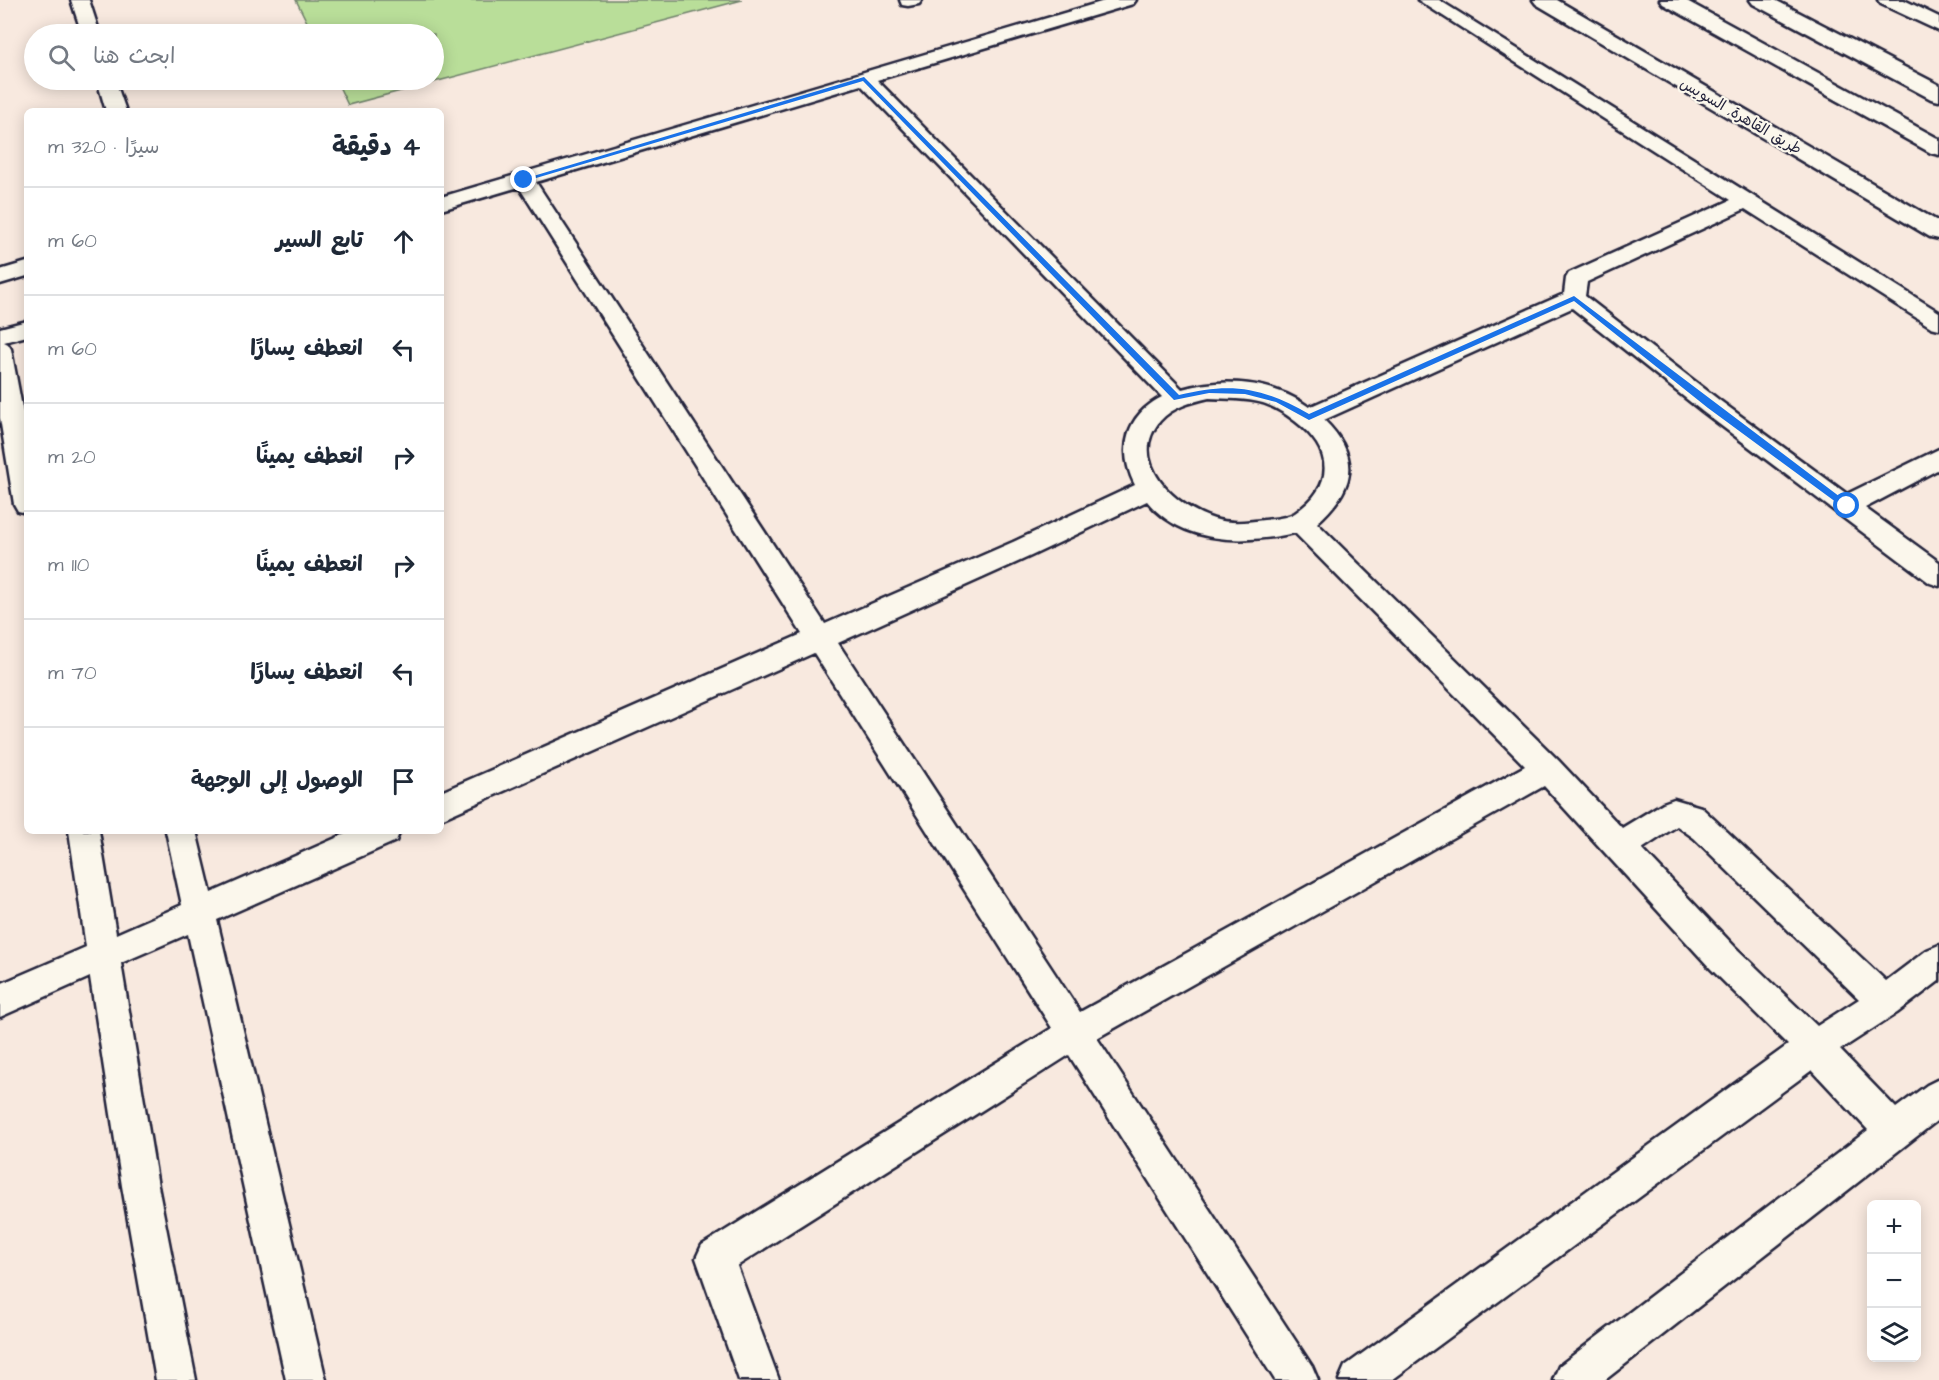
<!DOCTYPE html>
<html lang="ar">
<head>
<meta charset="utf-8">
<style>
	body { margin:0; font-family:"Architects Daughter","Playpen Sans Arabic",sans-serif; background:#f6f6f7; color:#1f2937; direction:rtl }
	.controls { position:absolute; right:18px; bottom:18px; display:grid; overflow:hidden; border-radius:9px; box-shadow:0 3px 15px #0003 }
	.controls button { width:54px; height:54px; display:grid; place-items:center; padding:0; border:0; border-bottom:2px solid #e0e1e3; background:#fff; color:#1f2937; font:30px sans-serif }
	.stop { position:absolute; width:18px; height:18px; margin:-14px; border:4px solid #1a73e8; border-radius:50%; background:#fff }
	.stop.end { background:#1a73e8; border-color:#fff; box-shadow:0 2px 6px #0008 }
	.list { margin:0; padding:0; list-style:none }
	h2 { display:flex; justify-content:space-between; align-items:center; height:78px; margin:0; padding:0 24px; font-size:26px }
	h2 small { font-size:20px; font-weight:400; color:#747a83 }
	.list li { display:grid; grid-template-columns:39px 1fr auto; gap:18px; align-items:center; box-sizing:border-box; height:108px; padding:0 24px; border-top:2px solid #e0e1e3 }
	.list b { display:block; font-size:22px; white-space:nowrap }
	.list em { font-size:20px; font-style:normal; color:#747a83 }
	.icon { flex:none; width:33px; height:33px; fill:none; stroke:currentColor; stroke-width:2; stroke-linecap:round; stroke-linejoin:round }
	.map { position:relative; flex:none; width:1939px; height:1380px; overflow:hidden; direction:ltr }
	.search { position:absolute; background:#fff; box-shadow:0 3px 15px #0003; left:24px; top:24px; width:420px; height:66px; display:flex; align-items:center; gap:15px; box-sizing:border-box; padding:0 21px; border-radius:33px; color:#747a83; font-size:22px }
	.panel { position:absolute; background:#fff; box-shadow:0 3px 15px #0003; left:24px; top:108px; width:420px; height:726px; border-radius:9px; direction:rtl }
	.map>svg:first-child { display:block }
	.green { fill:#b9de99; stroke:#6e806a; stroke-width:1.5 }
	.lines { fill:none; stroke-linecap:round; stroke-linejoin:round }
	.service-casing { stroke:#22223b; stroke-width:5 }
	.primary-casing { stroke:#22223b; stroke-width:5 }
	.motorway-casing { stroke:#22223b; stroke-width:5 }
	.service { fill:#fbf7ec; fill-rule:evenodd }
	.primary { fill:#fbf7ec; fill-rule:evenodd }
	.motorway { fill:#fbf7ec; fill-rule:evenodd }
	.route { fill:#1a73e8 }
	.labels { text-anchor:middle; stroke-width:4.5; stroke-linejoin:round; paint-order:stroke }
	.far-street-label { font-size:15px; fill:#22223b; stroke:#fbf7ec }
</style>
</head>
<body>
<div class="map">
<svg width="1939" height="1380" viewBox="0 0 1939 1380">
	<rect width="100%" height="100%" fill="#f8e9df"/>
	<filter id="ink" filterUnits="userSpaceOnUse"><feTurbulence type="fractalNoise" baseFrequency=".0167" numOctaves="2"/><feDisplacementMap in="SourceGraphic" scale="12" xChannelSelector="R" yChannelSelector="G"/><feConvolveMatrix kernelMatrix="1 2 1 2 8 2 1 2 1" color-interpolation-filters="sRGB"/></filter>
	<g filter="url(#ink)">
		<!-- green -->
		<path class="green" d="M 296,0 L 742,0 L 348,105 L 336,80 L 434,80 L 434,34 L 313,34 Z"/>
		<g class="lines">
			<defs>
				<g id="service">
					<path d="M 71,0 L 89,0 L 100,34 L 82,34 Z"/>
					<path d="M 900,0 L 922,0 L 919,4 L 908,6 L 902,5 Z"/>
					<path d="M 1108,0 L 1136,0 L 1133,4 L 877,80 L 1182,389 C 1224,377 1273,381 1309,407 L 1564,294 L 1566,278 L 1569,273 L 1731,200 L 1418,0 L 1439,0 L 1939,312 L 1939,329 L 1931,327 L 1745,209 L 1587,282 L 1585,296 L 1719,400 L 1847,494 L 1939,449 L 1939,469 L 1865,508 L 1939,562 L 1939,586 L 1930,583 L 1703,412 L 1572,308 L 1324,420 C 1363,458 1354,490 1317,523 L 1558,760 L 1622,828 L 1663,803 L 1674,799 L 1701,807 L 1886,981 L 1927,950 L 1939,945 L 1939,981 L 1897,1013 L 1840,1050 L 1896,1108 L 1927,1085 L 1939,1079 L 1939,1119 L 1605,1380 L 1553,1380 L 1559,1366 L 1868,1130 L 1812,1070 L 1392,1380 L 1339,1380 L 1345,1366 L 1788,1045 L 1711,969 L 1544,786 L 1097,1038 L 1312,1366 L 1318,1380 L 1275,1380 L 1069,1055 L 737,1266 L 779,1380 L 739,1380 L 696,1258 L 702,1245 L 1052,1028 L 814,653 L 441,819 L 441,792 L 802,634 L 519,187 L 441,210 L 441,197 ZM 861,85 L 1162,397 C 1126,415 1117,450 1135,485 L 1013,542 L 825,624 L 536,182 ZM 1209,398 C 1227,399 1246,398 1263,403 C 1275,407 1286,414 1295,421 C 1333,450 1336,485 1295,513 C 1287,518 1273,519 1264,520 C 1248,522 1230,524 1214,519 C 1176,507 1126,462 1160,421 C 1172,407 1192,402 1209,398 ZM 1147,501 C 1183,545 1244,544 1295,533 L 1525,766 L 1080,1012 L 838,643 L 1031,556 ZM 1677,826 L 1694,838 L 1859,999 L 1817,1026 L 1735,947 L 1642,849 Z"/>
					<path d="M 97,80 L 115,80 L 126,111 L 106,111 Z"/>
					<path d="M 27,262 L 27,276 L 0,284 L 0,270 Z"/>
					<path d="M 27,321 L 27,336 L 4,342 L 8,344 L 11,349 L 27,434 L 27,513 L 18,511 L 14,504 L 0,418 L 0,328 Z"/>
					<path d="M 69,831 L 99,831 L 116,934 L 182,905 L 166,831 L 196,831 L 211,893 L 352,831 L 400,831 L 396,841 L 217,920 L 326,1380 L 286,1380 L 188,934 L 121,963 L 158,1186 L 196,1380 L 156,1380 L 122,1186 L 90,977 L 0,1017 L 0,984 L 86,947 Z"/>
				</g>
				<g id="primary">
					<path d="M 1533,0 L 1557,0 L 1939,222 L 1939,239 L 1930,237 L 1536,4 Z"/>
					<path d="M 1878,0 L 1904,0 L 1939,17 L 1939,31 L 1881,4 Z"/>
				</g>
				<g id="motorway">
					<path d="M 1660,0 L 1685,0 L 1939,139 L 1939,155 L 1931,153 L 1663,4 Z"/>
					<path d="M 1750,0 L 1775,0 L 1939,85 L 1939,101 L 1931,99 L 1753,4 Z"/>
				</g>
			</defs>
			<!-- service casing -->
			<use href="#service" class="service-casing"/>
			<!-- primary casing -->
			<use href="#primary" class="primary-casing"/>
			<!-- motorway casing -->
			<use href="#motorway" class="motorway-casing"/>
			<!-- service -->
			<use href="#service" class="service"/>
			<!-- primary -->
			<use href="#primary" class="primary"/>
			<!-- motorway -->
			<use href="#motorway" class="motorway"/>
		</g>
	</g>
	<!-- route -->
	<path class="route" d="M 864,77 L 1179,395 C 1231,382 1262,387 1309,414 L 1574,296 L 1852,506 L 1844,508 L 1708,408 L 1574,301 L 1309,420 L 1276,402 L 1245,394 L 1209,393 L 1174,400 L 863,81 L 526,181 L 520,180 Z"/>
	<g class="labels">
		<!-- far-street labels -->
		<g class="far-street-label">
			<text transform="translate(1741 116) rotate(30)" y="5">طريق القاهرة, السويس</text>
		</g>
	</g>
</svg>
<div class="controls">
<button>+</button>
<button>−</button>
<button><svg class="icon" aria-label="layers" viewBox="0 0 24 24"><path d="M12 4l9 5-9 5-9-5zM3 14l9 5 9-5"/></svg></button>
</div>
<div class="stop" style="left:1847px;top:506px"></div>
<div class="stop end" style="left:524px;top:180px"></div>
<div class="search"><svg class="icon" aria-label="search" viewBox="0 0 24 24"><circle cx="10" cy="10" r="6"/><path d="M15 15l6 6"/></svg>ابحث هنا</div>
<section class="panel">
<h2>4 دقيقة<small>سيرًا · 320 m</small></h2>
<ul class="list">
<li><svg class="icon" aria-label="ahead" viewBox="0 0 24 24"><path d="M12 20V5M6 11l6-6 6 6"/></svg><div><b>تابع السير</b></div><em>60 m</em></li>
<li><svg class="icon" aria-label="left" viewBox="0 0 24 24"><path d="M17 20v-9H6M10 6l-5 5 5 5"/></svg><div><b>انعطف يسارًا</b></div><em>60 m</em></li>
<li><svg class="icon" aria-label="right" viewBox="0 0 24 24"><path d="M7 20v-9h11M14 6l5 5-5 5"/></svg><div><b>انعطف يمينًا</b></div><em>20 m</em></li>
<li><svg class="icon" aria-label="right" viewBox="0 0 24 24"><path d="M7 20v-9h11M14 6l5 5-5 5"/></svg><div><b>انعطف يمينًا</b></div><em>110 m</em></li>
<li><svg class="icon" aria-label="left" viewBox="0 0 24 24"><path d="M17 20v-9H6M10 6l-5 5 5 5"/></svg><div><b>انعطف يسارًا</b></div><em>70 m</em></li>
<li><svg class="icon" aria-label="arrive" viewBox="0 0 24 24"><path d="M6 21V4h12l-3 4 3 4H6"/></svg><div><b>الوصول إلى الوجهة</b></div></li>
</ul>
</section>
</div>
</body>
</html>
